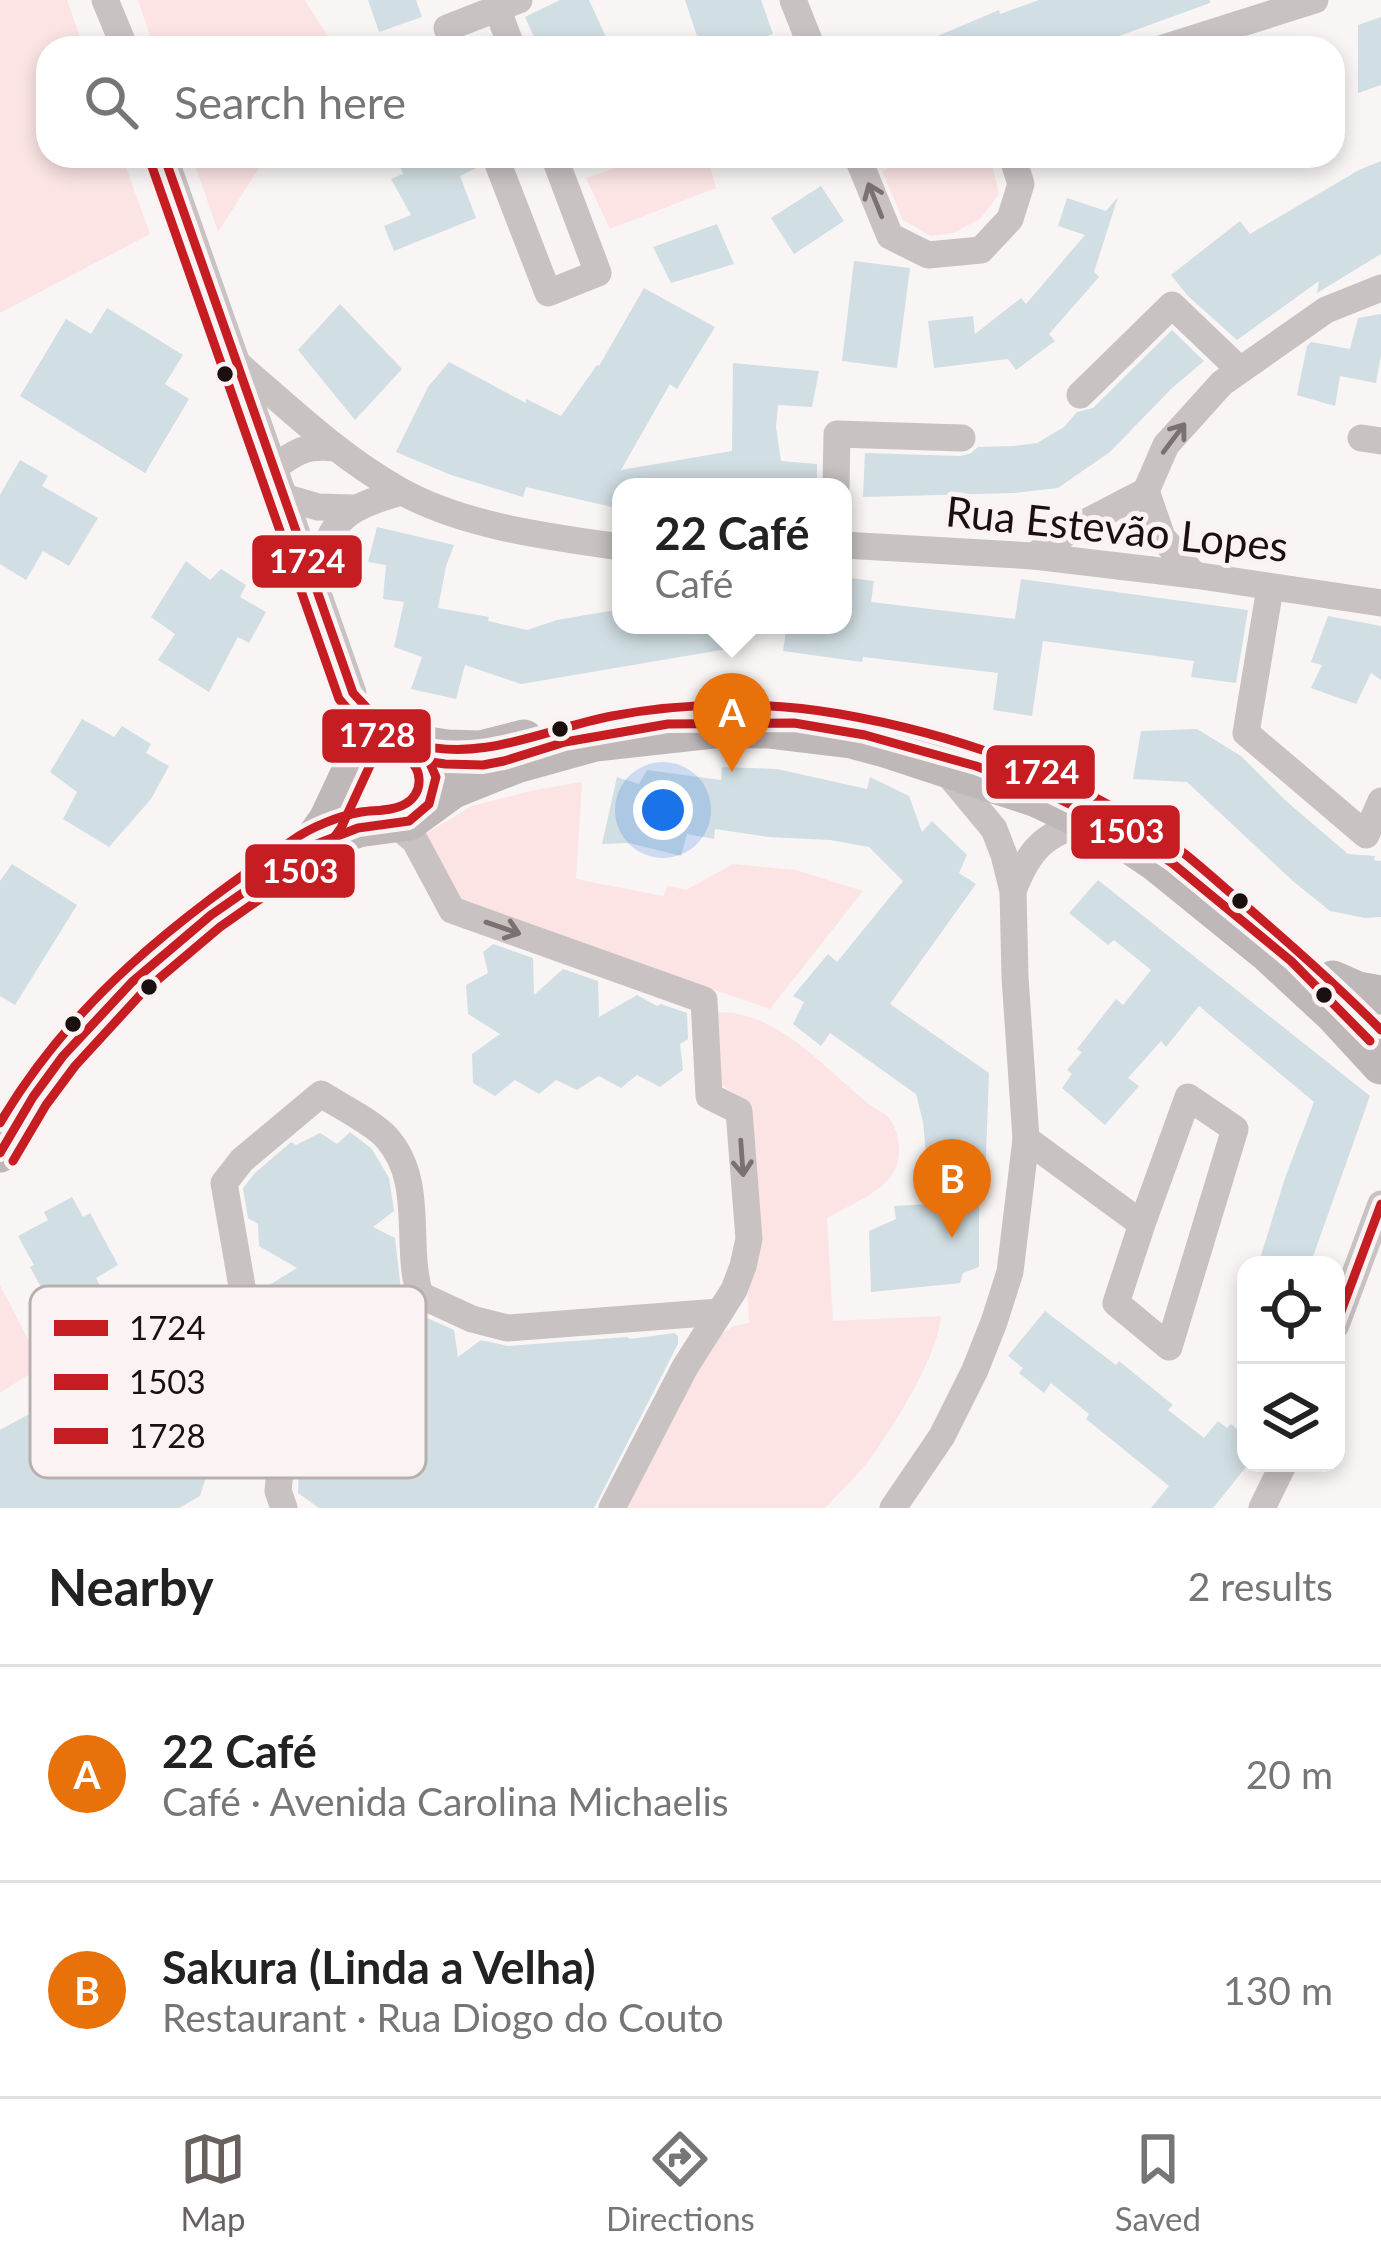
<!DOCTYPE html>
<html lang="en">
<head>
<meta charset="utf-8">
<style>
	body { margin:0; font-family:Lato,sans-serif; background:#f6f6f6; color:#222 }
	.controls { position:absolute; right:36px; bottom:36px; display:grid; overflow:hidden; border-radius:24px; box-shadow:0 6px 18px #0003 }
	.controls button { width:108px; height:108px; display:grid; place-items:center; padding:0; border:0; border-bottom:3px solid #e0e0e0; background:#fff; color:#222; font:60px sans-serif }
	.you { position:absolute; left:663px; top:810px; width:42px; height:42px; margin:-30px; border:9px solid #fff; border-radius:50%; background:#1a73e8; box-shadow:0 0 0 18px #1a73e833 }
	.badge { display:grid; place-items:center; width:78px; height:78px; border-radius:50%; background:#696060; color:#fff; font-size:39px; font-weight:700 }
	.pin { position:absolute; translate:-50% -99px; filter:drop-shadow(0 3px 6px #0008) }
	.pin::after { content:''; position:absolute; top:63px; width:42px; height:36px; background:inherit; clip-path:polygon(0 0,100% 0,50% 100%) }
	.popup { position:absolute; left:612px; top:478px; width:240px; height:156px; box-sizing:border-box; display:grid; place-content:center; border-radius:24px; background:#fff; filter:drop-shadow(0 3px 9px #0005); font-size:39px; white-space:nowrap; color:#767676 }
	.popup b { font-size:45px; color:#222 }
	.popup::after { content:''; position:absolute; left:50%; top:100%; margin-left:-24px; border:24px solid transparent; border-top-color:#fff }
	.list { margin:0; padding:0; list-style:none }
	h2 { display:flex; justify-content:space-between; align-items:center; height:156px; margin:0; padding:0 48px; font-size:51px }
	h2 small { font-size:39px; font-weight:400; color:#767676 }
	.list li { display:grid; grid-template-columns:78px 1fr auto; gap:36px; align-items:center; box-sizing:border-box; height:216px; padding:0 48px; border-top:3px solid #e0e0e0 }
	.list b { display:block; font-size:45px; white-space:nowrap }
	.list p { margin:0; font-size:39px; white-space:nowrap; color:#767676 }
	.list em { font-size:39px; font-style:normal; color:#767676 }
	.icon { flex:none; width:66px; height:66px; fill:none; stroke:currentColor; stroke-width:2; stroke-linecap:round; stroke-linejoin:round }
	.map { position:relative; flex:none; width:1381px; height:1508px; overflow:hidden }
	.search { position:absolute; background:#fff; box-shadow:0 6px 18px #0003; left:36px; right:36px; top:36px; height:132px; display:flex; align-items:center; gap:30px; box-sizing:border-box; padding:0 42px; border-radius:36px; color:#767676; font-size:45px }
	.sheet { height:588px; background:#fff }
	nav { display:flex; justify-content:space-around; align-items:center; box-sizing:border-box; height:168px; border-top:3px solid #e0e0e0; background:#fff; font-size:33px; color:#767676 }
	nav a { display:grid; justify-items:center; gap:6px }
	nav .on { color:#696060 }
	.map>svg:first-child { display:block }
	.green { fill:#fce4e4 }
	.building { fill:#d1dee3 }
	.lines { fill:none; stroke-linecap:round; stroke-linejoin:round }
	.street { stroke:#c8c2c2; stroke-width:27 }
	.secondary { stroke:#beb8b8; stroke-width:39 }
	.bus-1-casing { stroke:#fbf3f3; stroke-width:18 }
	.bus-2-casing { stroke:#fbf3f3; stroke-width:18 }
	.bus-3-casing { stroke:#fbf3f3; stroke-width:18 }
	.bus-1 { stroke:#c61d23; stroke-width:9 }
	.bus-2 { stroke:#c61d23; stroke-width:9 }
	.bus-3 { stroke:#c61d23; stroke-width:9 }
	.oneway { stroke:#7a7171 }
	.bus-dot { fill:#1b0f0f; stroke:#fbf3f3; stroke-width:4.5 }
	.labels { text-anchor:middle; stroke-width:10; stroke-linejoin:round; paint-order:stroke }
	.street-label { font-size:42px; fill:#1b0f0f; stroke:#fbf3f3 }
	.key { fill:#fbf3f3; stroke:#b8afaf; stroke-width:3 }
	.key-label { font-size:33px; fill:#1b0f0f }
	.line-badge { stroke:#fbf3f3; stroke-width:4.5 }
	.badge-label { font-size:33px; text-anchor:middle; font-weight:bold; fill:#fff }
</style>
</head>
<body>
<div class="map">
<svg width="1381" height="1508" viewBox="0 0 1381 1508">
	<rect width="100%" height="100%" fill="#f9f5f5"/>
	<!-- green -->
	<g class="green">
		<path d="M 0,0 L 67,0 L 84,48 L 48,48 L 48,156 L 122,156 L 150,234 L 0,313 Z"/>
		<path d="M 138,0 L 305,0 L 335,48 L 154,48 Z"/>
		<path d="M 192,156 L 267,156 L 218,232 Z"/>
		<path d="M 651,156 L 707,156 L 716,188 L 610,229 L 586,178 Z"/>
		<path d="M 922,156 L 990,156 L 999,194 L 980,219 L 953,233 L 931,236 L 903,220 L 882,171 Z"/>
		<path d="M 582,782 L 576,879 L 663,896 L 668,886 L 686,890 L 733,864 L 796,870 L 863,891 L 770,1009 L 454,900 L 425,834 L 472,806 L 535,790 Z"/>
		<path d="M 717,1012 C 776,1011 823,1066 865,1101 C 872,1107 882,1111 888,1117 C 900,1131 902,1154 895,1170 C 883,1193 849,1205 827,1218 L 833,1321 L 941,1316 C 938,1356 894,1426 870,1459 C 857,1476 840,1492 825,1508 L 624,1508 L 715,1339 L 733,1326 L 749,1323 L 747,1279 L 748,1103 L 719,1083 Z"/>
		<path d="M 0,1285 L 42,1366 L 0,1393 Z"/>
	</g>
	<!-- building -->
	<g class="building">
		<path d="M 368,0 L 416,0 L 422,17 L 379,32 Z"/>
		<path d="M 560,0 L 589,0 L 611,48 L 539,48 L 525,17 Z"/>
		<path d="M 685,0 L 761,0 L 773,34 L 732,48 L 701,48 Z"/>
		<path d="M 1039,0 L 1210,0 L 1210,3 L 1086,48 L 909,48 L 999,10 L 1000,14 Z"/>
		<path d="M 1381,17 L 1381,85 L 1358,93 L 1358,25 Z"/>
		<path d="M 396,156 L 477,156 L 480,166 L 460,176 L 476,218 L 394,251 L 384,226 L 411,215 L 391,179 L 403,174 Z"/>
		<path d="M 1381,161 L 1381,254 L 1317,293 L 1319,281 L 1237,340 L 1188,296 L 1171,275 L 1240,221 L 1250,234 L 1359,170 Z"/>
		<path d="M 821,186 L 844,221 L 794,254 L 771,218 Z"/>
		<path d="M 1118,197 L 1094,272 L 1099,277 L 1049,334 L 1055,341 L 1016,370 L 1008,359 L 934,368 L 928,321 L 973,316 L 975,334 L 1021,298 L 1026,304 L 1085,235 L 1058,226 L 1067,198 L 1106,211 Z"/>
		<path d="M 717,224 L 734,264 L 671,283 L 653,247 Z"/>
		<path d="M 854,261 L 910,268 L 897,368 L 842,361 Z"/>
		<path d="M 644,288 L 715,327 L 677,389 L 670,384 L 621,470 L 732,451 L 733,363 L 819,371 L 812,407 L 778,405 L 776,427 L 781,461 L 817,464 L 817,487 L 618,487 L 612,507 L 526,487 L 523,497 L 451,475 L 396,452 L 428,387 L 449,362 L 526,403 L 526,399 L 561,416 L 597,365 L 599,366 Z"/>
		<path d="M 340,304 L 402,369 L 355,420 L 298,350 Z"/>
		<path d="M 107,308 L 183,355 L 165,384 L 189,399 L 145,473 L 20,396 L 66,319 L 91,334 Z"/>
		<path d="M 1381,314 L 1381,355 L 1376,383 L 1340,376 L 1335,406 L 1297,395 L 1307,346 L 1311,342 L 1350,349 L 1358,318 Z"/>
		<path d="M 1172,330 L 1204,361 L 1171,389 L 1110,452 L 1058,488 L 1014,493 L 863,497 L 865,453 L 961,456 L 971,453 L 978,447 L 1014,446 L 1037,443 L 1064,427 L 1077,412 L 1093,408 Z"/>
		<path d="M 20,460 L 48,476 L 42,486 L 98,518 L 69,566 L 43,551 L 26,580 L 0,564 L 0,495 Z"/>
		<path d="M 377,527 L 454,545 L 446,566 L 438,608 L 489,617 L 488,621 L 527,630 L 557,620 L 621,609 L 621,625 L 724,625 L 727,649 L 521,684 L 465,665 L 456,699 L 411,689 L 422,657 L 394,647 L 404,602 L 383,599 L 386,565 L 368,562 Z"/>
		<path d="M 186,561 L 210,580 L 221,569 L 246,585 L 240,597 L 266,612 L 249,643 L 238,637 L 209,692 L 158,660 L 175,634 L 151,617 Z"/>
		<path d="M 843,577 L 874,581 L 871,602 L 1015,619 L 1021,579 L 1248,610 L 1236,683 L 1191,677 L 1194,661 L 1043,641 L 1032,716 L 993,710 L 998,673 L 863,657 L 862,662 L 783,651 L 787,625 L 843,625 Z"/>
		<path d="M 1328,616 L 1381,626 L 1381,680 L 1371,673 L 1356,704 L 1311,688 L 1322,665 L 1311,662 Z"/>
		<path d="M 82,719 L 114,737 L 122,726 L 151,744 L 146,753 L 169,766 L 151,799 L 109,847 L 63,819 L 77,792 L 50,772 Z"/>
		<path d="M 1197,729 L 1241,756 L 1286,801 L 1348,854 L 1375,856 L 1374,860 L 1381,861 L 1381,917 L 1365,918 L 1330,911 L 1294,882 L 1187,782 L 1133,779 L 1141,731 Z"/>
		<path d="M 722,767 L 777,769 L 867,789 L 870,777 L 909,796 L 922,832 L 932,821 L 967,855 L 959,873 L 976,884 L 890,1004 L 989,1073 L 985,1183 L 979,1182 L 979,1267 L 963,1273 L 960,1283 L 871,1292 L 869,1231 L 896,1219 L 894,1206 L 931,1204 L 923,1122 L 916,1094 L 830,1033 L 821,1046 L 793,1024 L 804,1002 L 793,996 L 828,954 L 837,962 L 903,881 L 869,847 L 830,840 L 769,837 L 715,829 L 714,839 L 687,834 L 681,856 L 629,843 L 602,844 L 617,777 L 639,784 L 647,770 L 721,780 Z"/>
		<path d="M 12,864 L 77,905 L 15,1005 L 0,996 L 0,881 Z"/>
		<path d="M 1098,880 L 1370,1096 L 1310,1265 L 1258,1265 L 1285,1178 L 1314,1102 L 1199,1006 L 1166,1047 L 1161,1041 L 1128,1078 L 1139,1086 L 1105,1125 L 1062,1088 L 1072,1074 L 1067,1070 L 1082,1052 L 1077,1049 L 1116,999 L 1123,1005 L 1151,970 L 1114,940 L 1108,945 L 1069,913 Z"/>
		<path d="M 493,944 L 533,958 L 534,995 L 563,969 L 598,981 L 599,1017 L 637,995 L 657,1006 L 661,1004 L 687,1013 L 688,1039 L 680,1044 L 683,1070 L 660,1087 L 637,1075 L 621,1088 L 599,1076 L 577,1090 L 556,1080 L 539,1094 L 515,1080 L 495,1096 L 473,1083 L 472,1054 L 500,1034 L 468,1014 L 466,985 L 488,973 L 483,952 Z"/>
		<path d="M 350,1132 L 372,1149 L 389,1178 L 394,1211 L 373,1227 L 395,1238 L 401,1290 L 350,1349 L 290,1352 L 284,1326 L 266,1313 L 261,1290 L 297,1268 L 259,1246 L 258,1224 L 248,1218 L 243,1188 L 255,1173 L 291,1142 L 296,1145 L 320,1133 L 337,1144 Z"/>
		<path d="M 72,1197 L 83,1217 L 90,1213 L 118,1265 L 96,1278 L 137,1355 L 148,1349 L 210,1464 L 200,1496 L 179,1508 L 0,1508 L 0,1430 L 84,1384 L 55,1330 L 62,1326 L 30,1267 L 34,1265 L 18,1236 L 48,1220 L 44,1212 Z"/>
		<path d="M 1045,1311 L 1116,1365 L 1119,1361 L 1173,1405 L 1168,1410 L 1204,1438 L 1218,1421 L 1227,1428 L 1231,1424 L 1246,1437 L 1246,1467 L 1213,1508 L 1151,1508 L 1169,1486 L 1086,1419 L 1089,1414 L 1051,1383 L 1044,1393 L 1019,1373 L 1023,1368 L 1008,1356 Z"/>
		<path d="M 425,1317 L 454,1330 L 458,1357 L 481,1340 L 508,1346 L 627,1337 L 630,1339 L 674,1333 L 678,1336 L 678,1344 L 594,1508 L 319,1508 L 298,1493 L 299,1459 L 326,1440 L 295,1424 L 290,1390 L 359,1385 L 369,1381 L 393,1357 Z"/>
	</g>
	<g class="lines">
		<!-- street -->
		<g class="street">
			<path d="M 105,0 L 125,48"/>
			<path d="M 793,0 L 812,48"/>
			<path d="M 497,8 L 512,48"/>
			<path d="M 454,48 L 447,28 L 519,0"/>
			<path d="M 1163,48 L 1315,0"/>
			<path d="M 164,156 L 353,693 L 349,732 L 352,766"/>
			<path d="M 495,156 L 548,293 L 598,273 L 554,156"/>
			<path d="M 857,156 L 890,236 L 928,255 L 981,250 L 1010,219 L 1021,184 L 1012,156"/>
			<path d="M 239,365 C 290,409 340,457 399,490 C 462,526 550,537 621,547"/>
			<path d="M 1080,395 L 1172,305 L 1240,370"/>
			<path d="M 1361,438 L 1381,441"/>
			<path d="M 273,468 C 297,451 306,445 335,448"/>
			<path d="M 836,487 L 837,434 L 962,438"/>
			<path d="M 284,497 L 318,507 L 353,508"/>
			<path d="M 843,545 L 1034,556 L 1194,575 L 1381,603"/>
			<path d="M 1034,556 L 1071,530 L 1146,491"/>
			<path d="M 1194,575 L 1162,537 L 1146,491 L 1166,445 L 1222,383 L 1326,310 L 1381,288"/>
			<path d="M 318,587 C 327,522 339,510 401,492"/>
			<path d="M 1270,588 L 1246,733 L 1366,835 L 1381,801"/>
			<path d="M 395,824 L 415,841 L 452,910 L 704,1000 L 709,1096 L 739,1111 L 749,1239 L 743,1266 L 734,1290 L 685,1367 L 612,1508"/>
			<path d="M 1013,891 C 1029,849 1045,833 1089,821"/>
			<path d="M 321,1094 C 340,1106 372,1122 386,1137 C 426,1181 404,1244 420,1295 L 379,1346 L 358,1367 L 270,1371 L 247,1315 L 224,1183 L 242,1160 Z"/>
			<path d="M 1026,1139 L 1142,1224 L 1188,1097 L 1235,1129 L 1169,1347 L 1116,1303 L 1142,1224"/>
			<path d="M 420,1295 L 472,1319 L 507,1328 L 719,1312"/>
			<path d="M 1336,1325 L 1381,1204"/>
			<path d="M 270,1371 L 281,1462 L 278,1491 L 284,1508"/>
			<path d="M 893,1508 L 942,1436 L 975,1370 L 994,1322 L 1010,1272 L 1026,1139 L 1015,977 L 1013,891 L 1004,855 L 994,829 L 945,770"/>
			<path d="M 1262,1508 L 1284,1463"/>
		</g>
		<!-- secondary -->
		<g class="secondary">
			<path d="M 309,847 L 328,820 L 360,752 L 372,742 L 387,738 L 402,738 L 415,744 L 447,749 L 481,750 L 524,739"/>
			<path d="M 1333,980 L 1358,991 L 1381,995"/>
			<path d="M 0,1153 L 33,1097 L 63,1056 L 132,982 L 211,915 L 309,847 L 358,828 L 409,821 L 453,789 L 516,764 L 595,742 L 722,728 L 768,729 L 851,739 L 885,748 L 1037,798 L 1116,835 L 1156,862 L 1267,952 L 1334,1014 L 1381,1065"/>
		</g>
		<defs>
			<g id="bus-1">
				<path d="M 164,156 L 353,693 C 371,712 390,736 416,744 C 482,763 548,728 612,716 C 686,702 766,701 840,714 C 949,733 1061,771 1154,832 C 1180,848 1203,869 1226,889 C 1279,934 1332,980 1381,1030"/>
				<path d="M 0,1153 L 33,1097 L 63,1056 L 132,982 L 211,915 L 309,847 L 358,828 L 409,821 L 429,804 L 436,777 L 425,752 L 402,738 L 370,711"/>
				<path d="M 1336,1325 L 1381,1204"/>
			</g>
			<path id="bus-2" d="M 13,1161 L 46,1105 L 75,1066 L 142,993 L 220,927 L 320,857 L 341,828 L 372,761 L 379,756 L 399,753 L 411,759 L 445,764 L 483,765 L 504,761 L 565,742 L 668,724 L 794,723 L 865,735 L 976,766 L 1045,792 L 1126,832 L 1172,863 L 1291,961 L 1370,1041"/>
			<path id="bus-3" d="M 0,1123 C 73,999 177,920 293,840 C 311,827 339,816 361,812 C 375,810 394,811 405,804 C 413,800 419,791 419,782 C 421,758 388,745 371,732 C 360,723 349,711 339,699 L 150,161"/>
		</defs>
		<!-- bus-1 casing -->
		<use href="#bus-1" class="bus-1-casing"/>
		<!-- bus-2 casing -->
		<use href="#bus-2" class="bus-2-casing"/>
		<!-- bus-3 casing -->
		<use href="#bus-3" class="bus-3-casing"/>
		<!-- bus-1 -->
		<use href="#bus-1" class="bus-1"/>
		<!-- bus-2 -->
		<use href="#bus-2" class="bus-2"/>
		<!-- bus-3 -->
		<use href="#bus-3" class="bus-3"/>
	</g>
	<!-- one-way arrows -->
	<defs><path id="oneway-shaft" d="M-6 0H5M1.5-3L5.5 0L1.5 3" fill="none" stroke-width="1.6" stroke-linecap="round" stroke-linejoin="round" transform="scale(3)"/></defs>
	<g class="oneway">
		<use href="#oneway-shaft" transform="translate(875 200) rotate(-112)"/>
		<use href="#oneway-shaft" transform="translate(1174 438) rotate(-53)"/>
		<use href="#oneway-shaft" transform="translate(503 928) rotate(19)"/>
		<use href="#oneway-shaft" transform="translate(742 1158) rotate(86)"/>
	</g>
	<!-- markers -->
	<g class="bus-dot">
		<circle cx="225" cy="374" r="10"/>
		<circle cx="560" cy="729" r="10"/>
		<circle cx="1240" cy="901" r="10"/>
		<circle cx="149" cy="987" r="10"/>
		<circle cx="1324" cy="995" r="10"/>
		<circle cx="73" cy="1024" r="10"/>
	</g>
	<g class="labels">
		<!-- street labels -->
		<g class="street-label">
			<text transform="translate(1117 529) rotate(6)" y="15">Rua Estevão Lopes</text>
		</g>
	</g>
	<!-- legend -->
	<rect x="30" y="1286" width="396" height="192" rx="18" class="key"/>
	<rect x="54" y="1320" width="54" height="16" fill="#c61d23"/>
	<rect x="54" y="1374" width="54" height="16" fill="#c61d23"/>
	<rect x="54" y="1428" width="54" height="16" fill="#c61d23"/>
	<g class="key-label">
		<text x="129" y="1340">1724</text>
		<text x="129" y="1394">1503</text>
		<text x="129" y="1448">1728</text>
	</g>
	<g class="line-badge">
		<rect x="250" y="533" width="114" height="57" rx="12" fill="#c61d23"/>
		<rect x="320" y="707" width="113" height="58" rx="12" fill="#c61d23"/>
		<rect x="984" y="743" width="113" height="58" rx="12" fill="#c61d23"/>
		<rect x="1069" y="803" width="113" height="58" rx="12" fill="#c61d23"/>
		<rect x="243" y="842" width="114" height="58" rx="12" fill="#c61d23"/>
	</g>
	<g class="badge-label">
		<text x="307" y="573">1724</text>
		<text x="377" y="747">1728</text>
		<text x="1041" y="784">1724</text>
		<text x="1126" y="843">1503</text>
		<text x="300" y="883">1503</text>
	</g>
</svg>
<div class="controls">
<button><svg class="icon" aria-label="locate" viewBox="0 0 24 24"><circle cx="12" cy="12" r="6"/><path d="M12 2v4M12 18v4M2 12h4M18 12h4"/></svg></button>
<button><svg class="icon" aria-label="layers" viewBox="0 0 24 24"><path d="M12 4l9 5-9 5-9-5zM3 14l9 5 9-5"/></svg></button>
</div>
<div class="you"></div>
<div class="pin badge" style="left:732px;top:772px;background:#e8710a">A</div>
<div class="popup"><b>22 Café</b>Café</div>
<div class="pin badge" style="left:952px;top:1238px;background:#e8710a">B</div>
<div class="search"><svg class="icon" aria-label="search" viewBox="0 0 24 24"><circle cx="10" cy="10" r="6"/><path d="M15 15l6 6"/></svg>Search here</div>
</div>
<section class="sheet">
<h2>Nearby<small>2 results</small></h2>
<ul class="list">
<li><span class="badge" style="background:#e8710a">A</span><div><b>22 Café</b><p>Café · Avenida Carolina Michaelis</p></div><em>20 m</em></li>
<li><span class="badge" style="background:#e8710a">B</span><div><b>Sakura (Linda a Velha)</b><p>Restaurant · Rua Diogo do Couto</p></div><em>130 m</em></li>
</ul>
</section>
<nav>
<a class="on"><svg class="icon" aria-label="map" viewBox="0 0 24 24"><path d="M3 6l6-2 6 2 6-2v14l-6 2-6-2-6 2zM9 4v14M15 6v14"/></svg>Map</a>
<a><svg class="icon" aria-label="directions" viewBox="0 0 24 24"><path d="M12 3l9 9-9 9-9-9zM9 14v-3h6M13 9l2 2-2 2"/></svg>Directions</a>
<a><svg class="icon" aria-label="saved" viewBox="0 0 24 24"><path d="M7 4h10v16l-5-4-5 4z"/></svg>Saved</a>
</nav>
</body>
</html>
